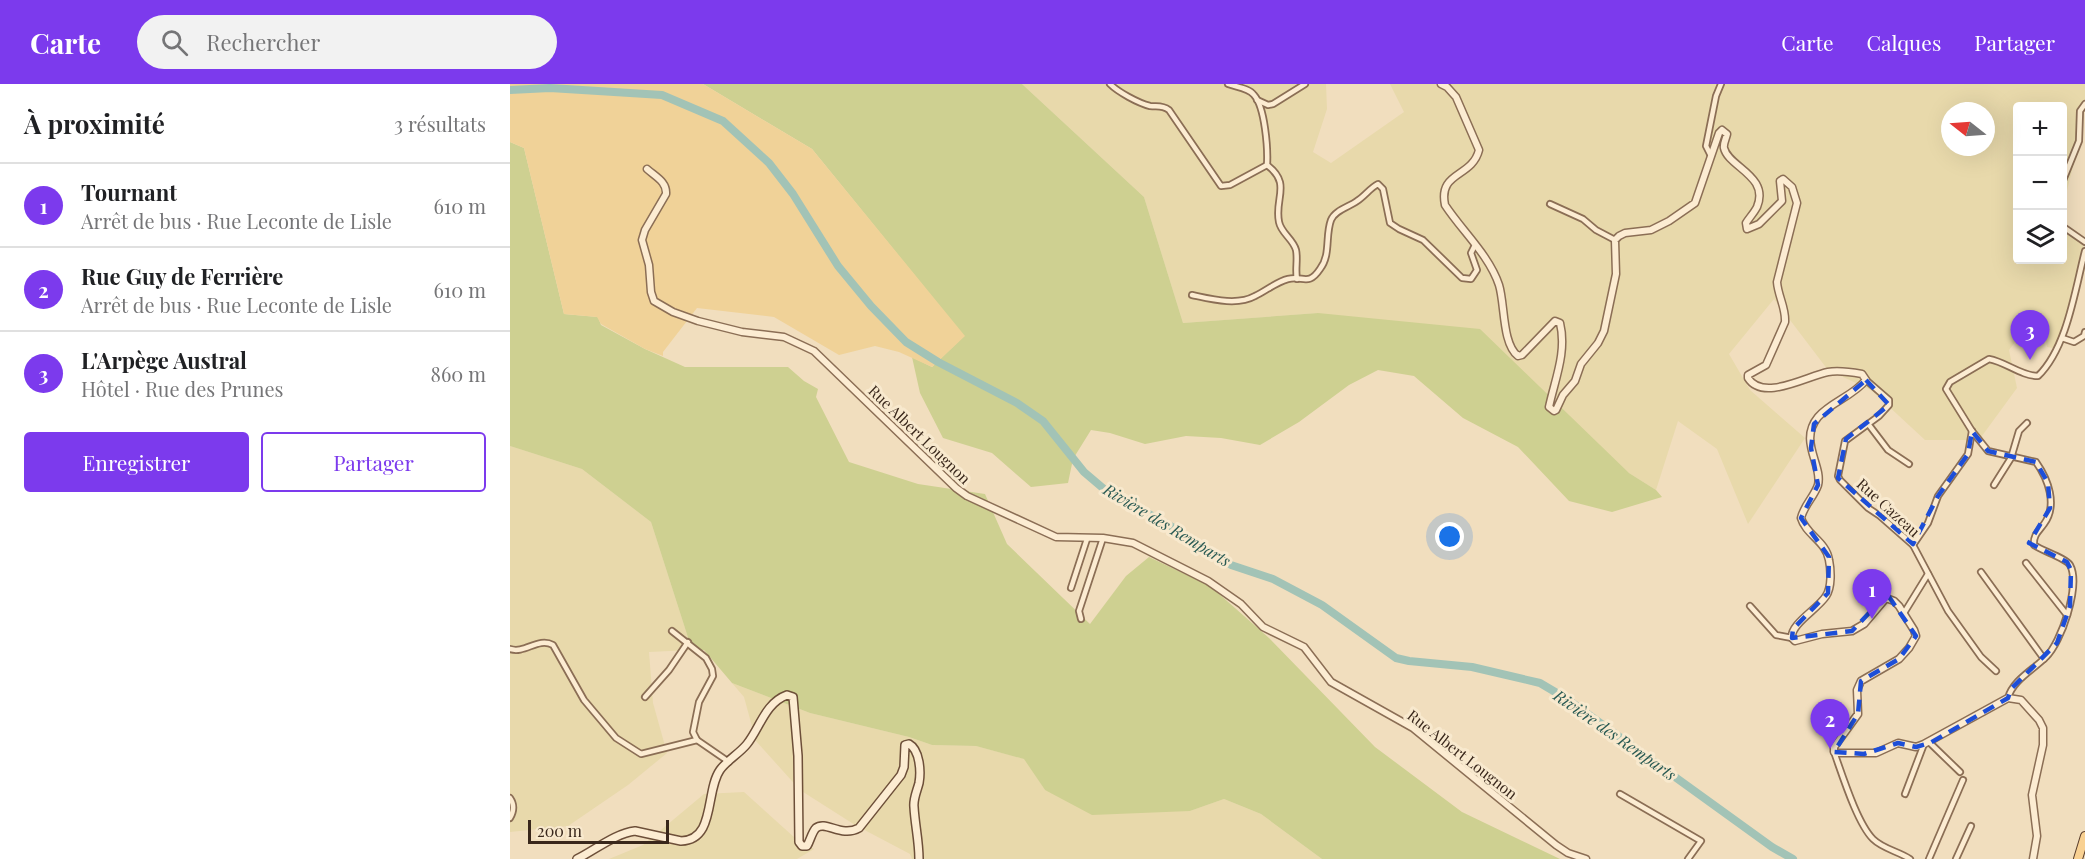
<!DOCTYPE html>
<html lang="fr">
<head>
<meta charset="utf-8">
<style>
	body { margin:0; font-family:"Playfair Display",serif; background:#f2f2f2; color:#202124 }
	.controls { position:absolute; right:18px; top:18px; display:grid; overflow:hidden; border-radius:6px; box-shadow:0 6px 24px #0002 }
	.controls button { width:54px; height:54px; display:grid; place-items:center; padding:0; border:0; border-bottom:2px solid #e0e0e0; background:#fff; color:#202124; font:30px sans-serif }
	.compass { position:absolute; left:1431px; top:18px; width:54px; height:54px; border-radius:50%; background:#fff; box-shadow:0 6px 24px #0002; rotate:287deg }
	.scale { position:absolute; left:18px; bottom:15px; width:141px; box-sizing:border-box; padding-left:6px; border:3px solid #39271b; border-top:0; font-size:16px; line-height:21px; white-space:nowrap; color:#39271b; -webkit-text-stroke:4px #f8e9ce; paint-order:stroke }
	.you { position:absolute; left:940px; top:453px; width:21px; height:21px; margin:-15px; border:4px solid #fff; border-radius:50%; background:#1a73e8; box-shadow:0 0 0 9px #1a73e833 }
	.badge { display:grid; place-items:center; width:39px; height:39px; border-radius:50%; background:#7c3aed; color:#fff; font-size:20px; font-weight:700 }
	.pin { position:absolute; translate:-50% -50px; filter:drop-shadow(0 2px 3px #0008) }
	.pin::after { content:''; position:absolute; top:32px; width:21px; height:18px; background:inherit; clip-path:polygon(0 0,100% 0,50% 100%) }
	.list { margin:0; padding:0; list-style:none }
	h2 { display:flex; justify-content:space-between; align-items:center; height:78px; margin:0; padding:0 24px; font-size:26px }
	h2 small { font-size:20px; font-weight:400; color:#757577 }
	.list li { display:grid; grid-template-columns:39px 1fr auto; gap:18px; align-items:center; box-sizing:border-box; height:84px; padding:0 24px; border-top:2px solid #e0e0e0 }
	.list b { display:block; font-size:22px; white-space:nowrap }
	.list p { margin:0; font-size:20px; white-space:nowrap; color:#757577 }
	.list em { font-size:20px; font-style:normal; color:#757577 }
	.actions { display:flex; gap:12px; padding:18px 24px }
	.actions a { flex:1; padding:14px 0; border:2px solid #7c3aed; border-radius:6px; text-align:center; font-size:21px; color:#7c3aed }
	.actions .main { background:#7c3aed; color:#fff }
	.icon { flex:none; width:33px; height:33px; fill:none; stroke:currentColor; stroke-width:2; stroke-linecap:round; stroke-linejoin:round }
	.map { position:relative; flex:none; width:1575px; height:775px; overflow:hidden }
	header { display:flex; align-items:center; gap:36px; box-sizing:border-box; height:84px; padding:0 30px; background:#7c3aed; color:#fff }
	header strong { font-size:28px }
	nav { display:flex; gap:33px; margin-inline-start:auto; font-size:21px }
	.search { width:420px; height:54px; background:#f2f2f2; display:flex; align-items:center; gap:15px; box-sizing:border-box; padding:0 21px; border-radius:33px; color:#757577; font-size:22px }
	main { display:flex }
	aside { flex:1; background:#fff }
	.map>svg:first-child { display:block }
	.farmland { fill:#e8d9ab; fill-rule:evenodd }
	.green { fill:#ced091 }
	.sand { fill:#f0d298 }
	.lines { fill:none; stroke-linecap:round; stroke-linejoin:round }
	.river { stroke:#a2c3b6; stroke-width:8 }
	.minor-casing { stroke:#8b6e55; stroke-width:8 }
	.tertiary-casing { stroke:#8b6e55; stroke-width:9 }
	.secondary-casing { stroke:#6d4f39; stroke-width:10 }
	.primary-casing { stroke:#583c2a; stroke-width:10 }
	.minor { stroke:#fcecd2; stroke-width:4.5 }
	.tertiary { stroke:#fcecd2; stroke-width:6 }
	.secondary { stroke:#fcecd2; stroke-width:7 }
	.primary { stroke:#f9d192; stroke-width:8 }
	.marked { fill:none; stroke:#1d4ed8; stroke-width:4.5; stroke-dasharray:12 8; stroke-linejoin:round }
	.labels { text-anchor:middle; stroke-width:6; stroke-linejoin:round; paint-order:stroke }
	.street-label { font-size:15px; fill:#39271b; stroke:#f8e9ce }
	.water-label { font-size:16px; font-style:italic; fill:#295a53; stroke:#f8e9ce }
</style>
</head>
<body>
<header>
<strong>Carte</strong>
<div class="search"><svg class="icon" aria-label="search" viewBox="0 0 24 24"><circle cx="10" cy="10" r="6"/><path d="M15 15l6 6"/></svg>Rechercher</div>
<nav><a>Carte</a><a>Calques</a><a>Partager</a></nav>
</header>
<main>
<aside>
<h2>À proximité<small>3 résultats</small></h2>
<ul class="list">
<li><span class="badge">1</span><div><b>Tournant</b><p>Arrêt de bus · Rue Leconte de Lisle</p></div><em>610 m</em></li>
<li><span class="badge">2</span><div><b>Rue Guy de Ferrière</b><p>Arrêt de bus · Rue Leconte de Lisle</p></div><em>610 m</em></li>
<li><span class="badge">3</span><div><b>L'Arpège Austral</b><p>Hôtel · Rue des Prunes</p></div><em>860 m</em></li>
</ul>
<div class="actions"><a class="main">Enregistrer</a><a>Partager</a></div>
</aside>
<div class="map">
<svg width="1575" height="775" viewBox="0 0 1575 775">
	<rect width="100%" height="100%" fill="#f1debe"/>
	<!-- farmland -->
	<g class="farmland">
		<path d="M 512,0 L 816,0 L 817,25 L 803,68 L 821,79 L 894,28 L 880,0 L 1575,0 L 1575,20 L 1570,27 L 1569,57 L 1556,111 L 1553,118 L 1552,22 L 1508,22 L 1508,176 L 1552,176 L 1553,140 L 1570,154 L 1575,167 L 1548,265 L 1537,263 L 1534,243 L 1522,236 L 1499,266 L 1507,304 L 1469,356 L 1415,356 L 1361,306 L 1318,286 L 1264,215 L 1219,270 L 1240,306 L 1295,354 L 1238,440 L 1207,365 L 1168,337 L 1146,406 L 1119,389 L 808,229 L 673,239 L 634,113 ZM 1440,27 L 1476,27 L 1476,63 L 1440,63 Z"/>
		<path d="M 0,362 L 72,385 L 141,438 L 182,566 L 139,568 L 143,619 L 157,669 L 118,701 L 58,742 L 0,748 Z"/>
		<path d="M 222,599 L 300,629 L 399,653 L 422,661 L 466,662 L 515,675 L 535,706 L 680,727 L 714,715 L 751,730 L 812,775 L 402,775 L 400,770 L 345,741 L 290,706 L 246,657 L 234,613 Z"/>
		<path d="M 234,708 L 285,754 L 304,765 L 287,775 L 99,775 L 133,761 L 194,710 Z"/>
	</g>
	<!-- green -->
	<g class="green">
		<path d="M 193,0 L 512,0 L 634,113 L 673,239 L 808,229 L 970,245 L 1119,389 L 1146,406 L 1152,413 L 1102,428 L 1059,417 L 1008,363 L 953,334 L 904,292 L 868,286 L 839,301 L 789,338 L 750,361 L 711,354 L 676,352 L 635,360 L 600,349 L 581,346 L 563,375 L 558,399 L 521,403 L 482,369 L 433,354 L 410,309 L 402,273 L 422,283 L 454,252 L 302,65 Z"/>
		<path d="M 0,58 L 14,64 L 54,230 L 88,233 L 91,241 L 135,265 L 175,283 L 278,283 L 294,297 L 308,305 L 306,313 L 339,378 L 408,400 L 475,410 L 497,460 L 580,540 L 616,492 L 639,473 L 700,502 L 759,554 L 865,663 L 952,728 L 1050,775 L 812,775 L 751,730 L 714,715 L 680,727 L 582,731 L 535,706 L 514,675 L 466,662 L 422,661 L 399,653 L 300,629 L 222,599 L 194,566 L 182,566 L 141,438 L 72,385 L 0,362 Z"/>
	</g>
	<!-- sand -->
	<path class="sand" d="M 0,0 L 193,0 L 302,65 L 455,252 L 422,283 L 389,268 L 365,262 L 329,271 L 264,233 L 187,224 L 153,268 L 153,272 L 135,265 L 91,240 L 87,233 L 54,230 L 14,64 L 0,58 Z"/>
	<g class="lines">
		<!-- river -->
		<path class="river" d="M 0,6 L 40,4 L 152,11 L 213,37 L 259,79 L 283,110 L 328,182 L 361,222 L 396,258 L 428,278 L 507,319 L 533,337 L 574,388 L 594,405 L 664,444 L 721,481 L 763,495 L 812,521 L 886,574 L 899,577 L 962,583 L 1030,599 L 1057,615 L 1262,763 L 1283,775"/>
		<defs>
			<g id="minor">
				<path d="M 600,0 C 608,8 628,19 640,22 C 647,23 652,21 659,26 L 711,102 L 720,101 L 757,81"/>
				<path d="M 718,0 C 726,3 739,4 744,11 C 755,23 758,65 757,81"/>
				<path d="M 747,16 L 758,21 L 763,20 L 795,0"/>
				<path d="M 1201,72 L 1196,62 L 1206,12 L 1211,0"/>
				<path d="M 757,81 C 782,100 764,114 769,138 C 771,149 783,155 786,166 C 788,175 785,186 787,195"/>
				<path d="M 1552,99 L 1569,57 L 1570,27 L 1575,20"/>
				<path d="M 1040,120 L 1073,135 L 1086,146 L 1105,156"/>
				<path d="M 1552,142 L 1575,158"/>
				<path d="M 682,211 C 701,215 727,222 745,212 C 756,207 766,198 778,195 C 793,191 798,203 810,185 C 821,171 815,152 821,136 C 825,126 839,123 847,117 C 855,112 860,104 868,100 L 873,105 L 880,139 L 889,145 L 913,156 L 952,194 L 961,195 L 967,186 L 961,169 L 965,161"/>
				<path d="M 1552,254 L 1564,258 L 1574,252 L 1575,248"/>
				<path d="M 1356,296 L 1379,316 L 1379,321 L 1369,332 L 1335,357 L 1328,392 L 1330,396 L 1358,424 L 1370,432 L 1403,461 L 1438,527 L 1471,573 L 1486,587"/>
				<path d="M 1359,341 L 1378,366 L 1399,380"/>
				<path d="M 1484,401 L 1501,374 L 1509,347 L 1517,339"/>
				<path d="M 1403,461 L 1418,439 L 1428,412 L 1458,370 L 1462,347"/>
				<path d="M 1516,479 L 1557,531"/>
				<path d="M 1471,488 L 1534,575"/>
				<path d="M 561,504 L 577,455"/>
				<path d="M 1240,522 L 1266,551 L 1282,554"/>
				<path d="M 1394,529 L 1418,490"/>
				<path d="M 571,535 L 569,527 L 593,454"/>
				<path d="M 162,547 L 196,574 L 202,585 L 203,592 L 189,618 L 183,648 L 187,656 L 219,678"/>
				<path d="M 0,565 C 15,570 28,553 43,561 L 74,616 L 106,654 L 131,670 L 187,656"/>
				<path d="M 135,613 L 159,586 L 178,558"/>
				<path d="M 1498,614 C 1503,596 1523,586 1536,573 C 1551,559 1571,501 1560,481 C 1556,474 1532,467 1524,461 C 1523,451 1529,447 1534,440 C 1548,421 1538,395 1526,378 L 1478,367 L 1462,347 L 1436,305 L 1440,298 L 1479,275 C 1496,278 1511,292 1528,292 C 1557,264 1565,206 1575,167"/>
				<path d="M 1420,659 L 1450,688"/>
				<path d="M 1324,668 C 1332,690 1347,739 1363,755 C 1373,765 1388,767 1400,775"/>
				<path d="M 1110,710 L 1191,757 L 1178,775"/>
				<path d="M 1395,710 L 1414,660"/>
				<path d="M 0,714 C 5,721 4,727 0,734"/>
				<path d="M 1419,775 L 1453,696"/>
				<path d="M 1446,775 L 1461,742"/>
			</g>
			<g id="tertiary">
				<path d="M 931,0 L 937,3 L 946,13 L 969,66 C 962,94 928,87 935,121 C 952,147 979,171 989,201 C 995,220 992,260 1008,272 L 1012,271 L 1045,237 L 1050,239 C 1057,268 1045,295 1039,323 L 1044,327 L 1046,326 L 1053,311 L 1065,297 L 1071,280 L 1088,259 L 1094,247 L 1106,190 L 1105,156 L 1109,152 L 1115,149 L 1141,146 L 1159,137 L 1185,119 L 1209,49 L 1212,46 L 1217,50 C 1216,55 1213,60 1214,64 C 1218,83 1260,92 1247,123 C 1244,129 1239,134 1236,139 L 1237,145 L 1249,140 L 1272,117 L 1270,97 L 1273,95 L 1282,103 L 1287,119 L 1267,198 C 1268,212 1276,224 1275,238 L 1256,281 L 1238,291 L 1238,294 C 1253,318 1297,292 1318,288 C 1329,286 1341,288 1352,290 L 1356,296 C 1343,312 1321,318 1308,333 C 1288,357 1313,381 1308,401 C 1304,413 1294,421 1291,434 C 1296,451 1316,457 1319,476 C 1321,486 1322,503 1316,512 C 1308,525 1280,540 1282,554 L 1285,557 L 1312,550 L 1342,547 L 1354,540 L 1376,514 L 1384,517 L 1389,522 L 1404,546 L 1406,552 L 1399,564 L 1389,575 L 1351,597 L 1347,606 L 1348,630 L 1324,663 L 1324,668 L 1326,669 L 1366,669 L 1388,659 L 1406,663 L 1414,660 L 1498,614 L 1511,616 L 1529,636 L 1533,644 L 1533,661 L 1522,711 L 1527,752 L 1523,775"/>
				<path d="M 137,85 C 146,93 157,98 156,110 L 135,146 L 132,156 L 139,181 L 141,208 L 144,217 L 163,228 L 188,237 L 232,248 L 274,253 L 304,267 L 446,404 L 457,412 L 546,453 L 593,454 L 623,459 L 698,497 L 731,520 L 753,543 L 794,563 L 821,598 L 903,644 L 1046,761 L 1058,769 L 1076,775"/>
			</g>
			<path id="secondary" d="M 67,775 C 85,766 106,749 125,747 L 171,757 C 206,756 195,707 210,686 C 217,676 229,670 237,660 C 250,644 255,619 277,611 L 283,613 L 288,672 L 289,758 L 292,762 L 297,762 C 300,757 302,748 306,744 C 316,736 331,754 349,744 L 391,691 L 394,683 L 395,661 L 399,660 C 410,666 411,688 409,699 C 407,707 403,715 404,723 C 405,741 409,757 409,775"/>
			<path id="primary" d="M 1568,775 L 1575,752"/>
		</defs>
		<!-- minor casing -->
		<use href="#minor" class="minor-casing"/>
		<!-- tertiary casing -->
		<use href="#tertiary" class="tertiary-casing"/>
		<!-- secondary casing -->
		<use href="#secondary" class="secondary-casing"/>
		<!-- primary casing -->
		<use href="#primary" class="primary-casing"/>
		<!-- minor -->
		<use href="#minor" class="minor"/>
		<!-- tertiary -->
		<use href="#tertiary" class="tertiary"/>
		<!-- secondary -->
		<use href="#secondary" class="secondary"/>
		<!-- primary -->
		<use href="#primary" class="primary"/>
	</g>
	<!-- marked area -->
	<path class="marked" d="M 1356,296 L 1379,321 L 1336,355 L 1328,394 L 1403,460 L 1428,412 L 1458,370 L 1462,347 L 1478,367 L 1526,378 L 1538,399 L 1540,424 L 1519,459 L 1557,478 L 1561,486 L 1560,522 L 1547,559 L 1501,605 L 1498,614 L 1420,659 L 1406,663 L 1388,659 L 1354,670 L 1324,668 L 1348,630 L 1351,597 L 1389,575 L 1406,552 L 1377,510 L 1342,547 L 1282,554 L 1283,545 L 1318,509 L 1319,473 L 1291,434 L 1308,401 L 1301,364 L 1304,340 Z"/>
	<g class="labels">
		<!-- street labels -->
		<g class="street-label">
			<text transform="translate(409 351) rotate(44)" y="5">Rue Albert Lougnon</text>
			<text transform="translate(1378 424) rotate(42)" y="5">Rue Cazeau</text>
			<text transform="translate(952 671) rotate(38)" y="5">Rue Albert Lougnon</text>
		</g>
		<!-- water labels -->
		<g class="water-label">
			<text transform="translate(657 441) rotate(31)" y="6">Rivière des Remparts</text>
			<text transform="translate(1105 651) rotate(35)" y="6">Rivière des Remparts</text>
		</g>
	</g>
</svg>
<div class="controls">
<button>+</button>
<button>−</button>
<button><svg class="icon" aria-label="layers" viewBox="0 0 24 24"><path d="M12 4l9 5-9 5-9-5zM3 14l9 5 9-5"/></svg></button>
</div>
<svg class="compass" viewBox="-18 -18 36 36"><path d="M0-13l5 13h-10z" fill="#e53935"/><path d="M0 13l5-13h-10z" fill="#757577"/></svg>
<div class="scale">200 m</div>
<div class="you"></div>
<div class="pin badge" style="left:1362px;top:535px">1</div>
<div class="pin badge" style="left:1320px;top:665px">2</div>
<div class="pin badge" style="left:1520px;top:276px">3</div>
</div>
</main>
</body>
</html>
